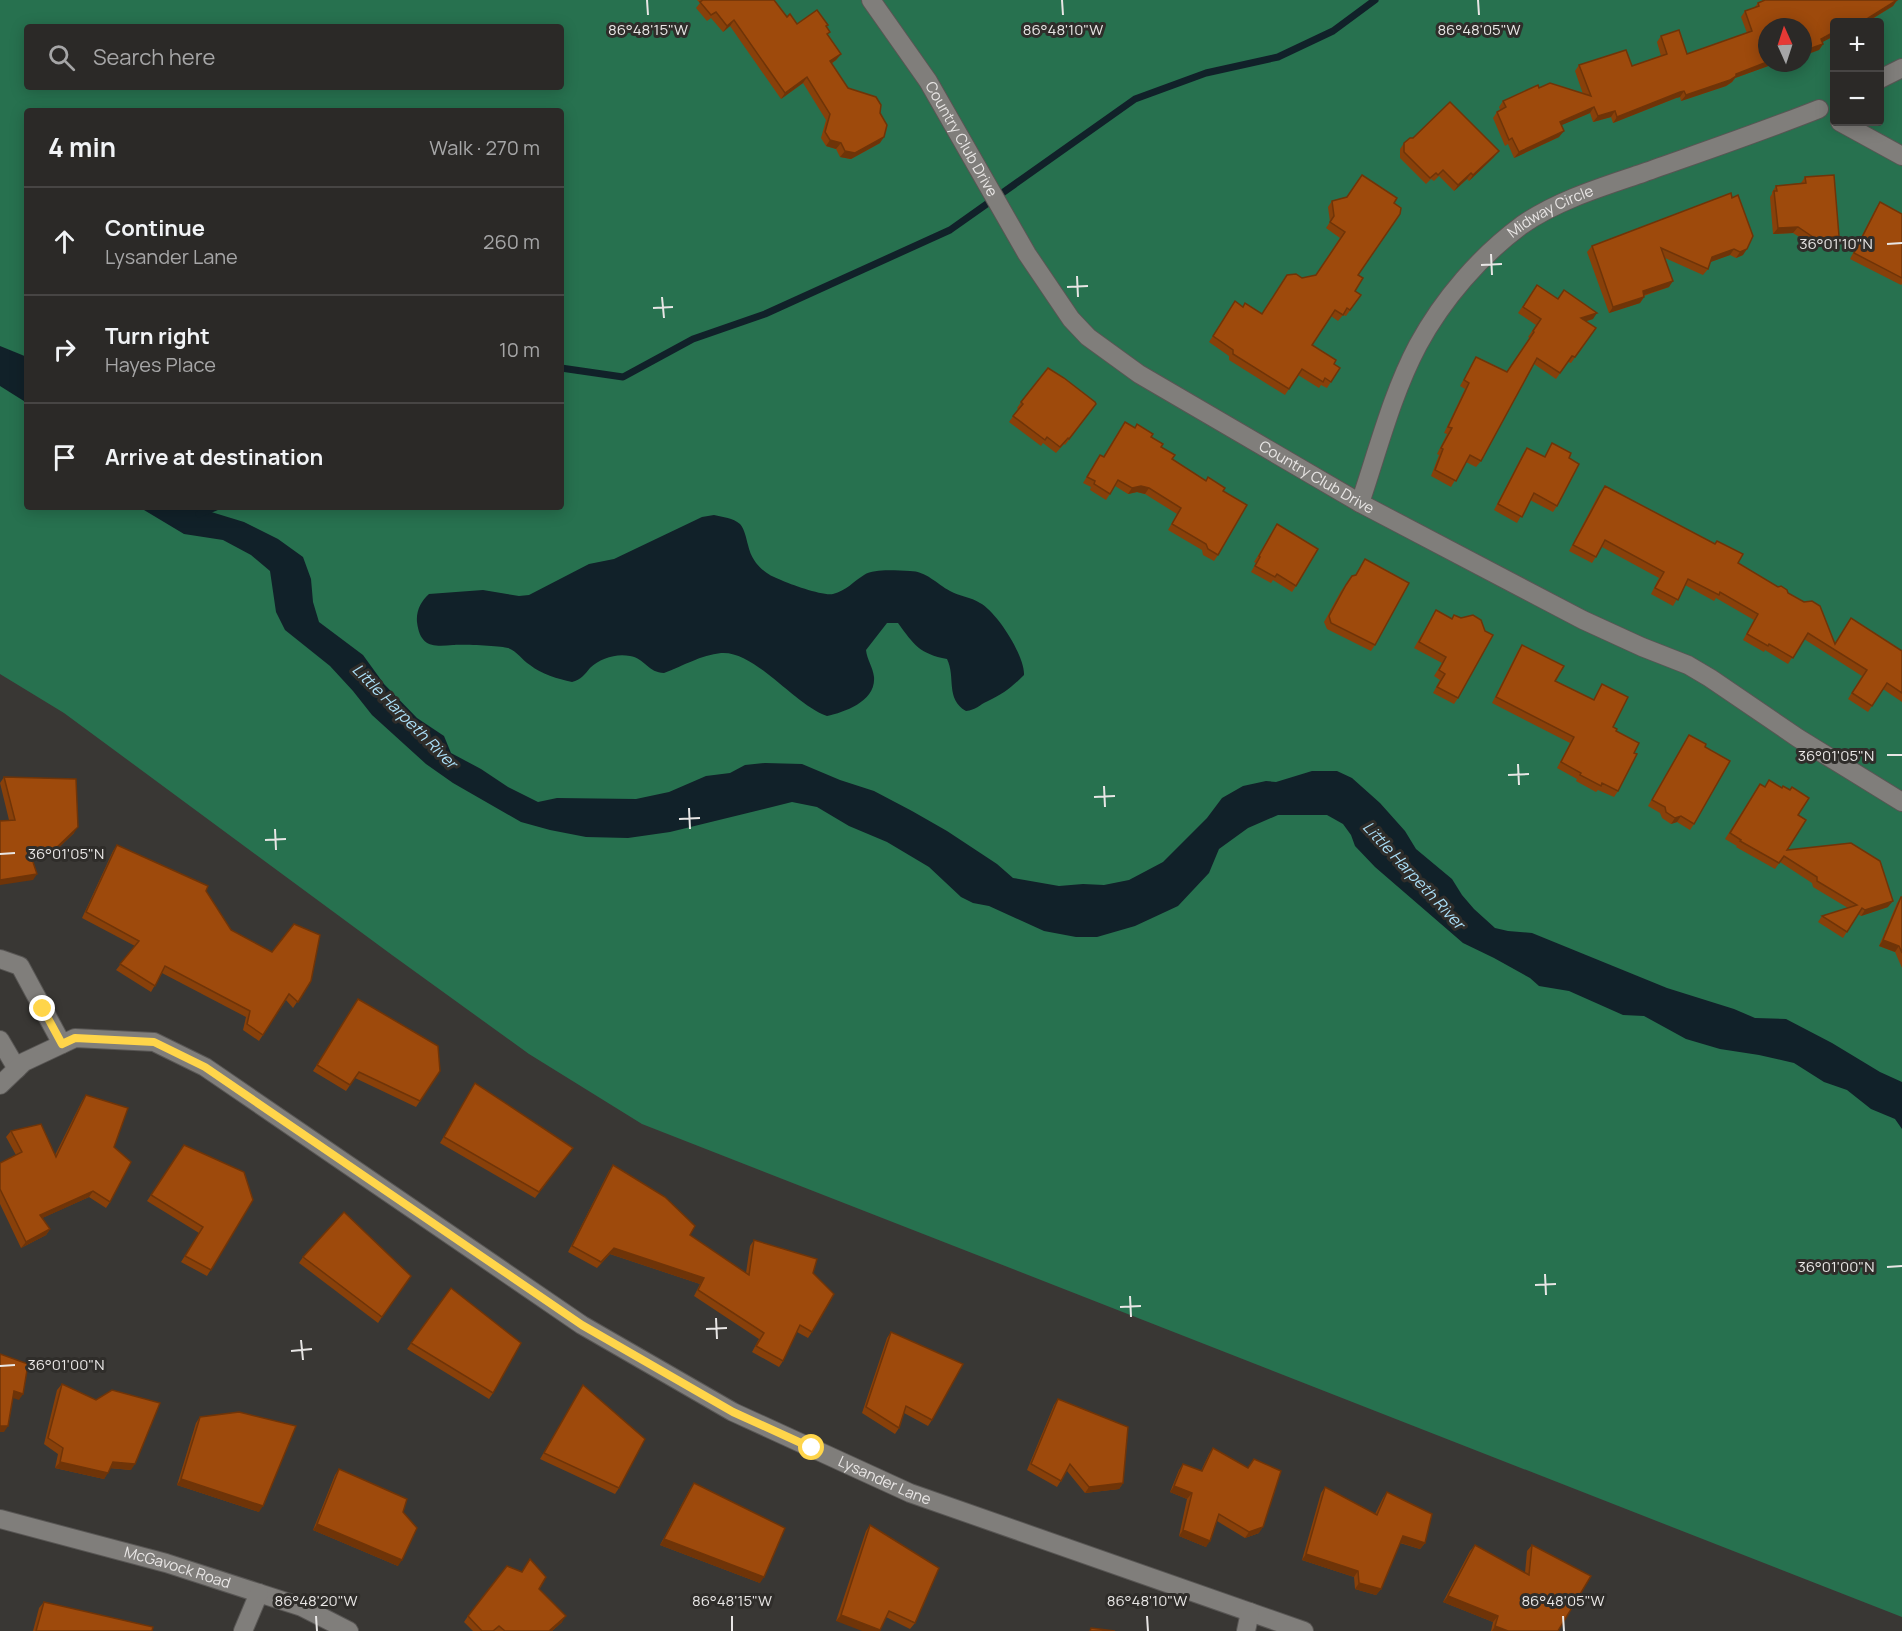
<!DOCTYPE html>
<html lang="en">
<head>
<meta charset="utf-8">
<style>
	body { margin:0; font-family:Manrope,sans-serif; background:#33312f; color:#f1f3f6 }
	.controls { position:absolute; right:18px; top:18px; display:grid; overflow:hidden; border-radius:6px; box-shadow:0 3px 15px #0003 }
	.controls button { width:54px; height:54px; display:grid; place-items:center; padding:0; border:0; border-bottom:2px solid #474544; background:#2b2927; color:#f1f3f6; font:30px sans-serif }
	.compass { position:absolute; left:1758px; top:18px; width:54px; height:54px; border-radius:50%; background:#2b2927; box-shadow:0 3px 15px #0003; rotate:357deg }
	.stop { position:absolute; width:18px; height:18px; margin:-14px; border:4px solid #ffd54a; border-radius:50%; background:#fff }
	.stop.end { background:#ffd54a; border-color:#fff; box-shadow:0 2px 6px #0008 }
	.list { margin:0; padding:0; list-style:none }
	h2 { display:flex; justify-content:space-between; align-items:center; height:78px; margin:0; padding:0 24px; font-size:26px }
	h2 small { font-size:20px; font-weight:400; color:#a6a6a7 }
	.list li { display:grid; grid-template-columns:39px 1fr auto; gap:18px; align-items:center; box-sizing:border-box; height:108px; padding:0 24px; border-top:2px solid #474544 }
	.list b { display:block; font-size:22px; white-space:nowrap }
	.list p { margin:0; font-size:20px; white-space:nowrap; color:#a6a6a7 }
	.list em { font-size:20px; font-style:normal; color:#a6a6a7 }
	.icon { flex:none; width:33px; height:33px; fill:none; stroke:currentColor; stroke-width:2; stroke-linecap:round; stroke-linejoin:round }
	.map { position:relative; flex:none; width:1902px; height:1631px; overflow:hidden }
	.search { position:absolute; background:#2b2927; box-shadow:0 3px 15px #0003; left:24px; top:24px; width:540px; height:66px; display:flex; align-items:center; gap:15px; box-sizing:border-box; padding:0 21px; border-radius:6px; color:#a6a6a7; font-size:22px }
	.panel { position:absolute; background:#2b2927; box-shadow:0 3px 15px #0003; left:24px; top:108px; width:540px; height:402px; border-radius:6px }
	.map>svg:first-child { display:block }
	.green { fill:#27714f; fill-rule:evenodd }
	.water { fill:#112129 }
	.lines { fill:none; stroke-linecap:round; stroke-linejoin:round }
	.stream { stroke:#112129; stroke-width:7 }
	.street-casing { stroke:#585654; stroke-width:20 }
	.street { stroke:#807e7b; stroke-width:18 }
	.wall { fill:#88400a }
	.shaded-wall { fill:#6f3408 }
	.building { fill:#9e4a0c; stroke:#6f3408; stroke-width:1.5 }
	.route { stroke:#ffd54a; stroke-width:8 }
	.ticks { fill:none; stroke:#e8e6e5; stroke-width:2 }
	.labels { text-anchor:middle; stroke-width:6; stroke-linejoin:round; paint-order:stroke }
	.street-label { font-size:15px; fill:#e8e6e5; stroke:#2f2d2a }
	.water-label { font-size:16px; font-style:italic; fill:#abdff8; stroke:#2f2d2a }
	.ticks-label { font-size:15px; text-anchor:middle; fill:#e8e6e5; stroke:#2f2d2a; stroke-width:6; stroke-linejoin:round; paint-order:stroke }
</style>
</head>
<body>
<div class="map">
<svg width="1902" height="1631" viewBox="0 0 1902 1631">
	<rect width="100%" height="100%" fill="#393734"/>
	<!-- green -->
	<path class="green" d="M 0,0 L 1902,0 L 1902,1617 L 642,1124 L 529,1054 L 392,955 L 64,713 L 0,674 ZM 1834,22 L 1880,22 L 1880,122 L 1834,122 ZM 27,27 L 561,27 L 561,87 L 27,87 ZM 1767,27 L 1803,27 L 1803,63 L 1767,63 ZM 27,111 L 561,111 L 561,507 L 27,507 Z"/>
	<!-- water -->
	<g class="water">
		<path d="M 0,346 L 27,357 L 27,403 L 0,386 Z"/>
		<path d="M 139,507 L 195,507 L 244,522 L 278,539 L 303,557 L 311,579 L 313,602 L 319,622 L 363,655 L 384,684 L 417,718 L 444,736 L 451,753 L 481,769 L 508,787 L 538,802 L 557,798 L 636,799 L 669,792 L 706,776 L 730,773 L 745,765 L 765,763 L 802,764 L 840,780 L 874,791 L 912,811 L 947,831 L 997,864 L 1013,878 L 1059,886 L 1083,884 L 1104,885 L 1129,880 L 1163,862 L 1207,818 L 1222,798 L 1243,786 L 1266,781 L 1276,782 L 1312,771 L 1337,771 L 1352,778 L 1380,803 L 1405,831 L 1416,849 L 1452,879 L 1462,895 L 1474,909 L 1495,928 L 1508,931 L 1532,933 L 1667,988 L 1734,1009 L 1755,1018 L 1786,1019 L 1832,1043 L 1880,1072 L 1902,1082 L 1902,1129 L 1895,1119 L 1871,1109 L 1847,1090 L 1824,1082 L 1794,1063 L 1759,1055 L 1720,1049 L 1686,1039 L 1644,1016 L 1623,1015 L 1569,991 L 1539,986 L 1530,978 L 1494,958 L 1463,943 L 1375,867 L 1355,846 L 1351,835 L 1343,824 L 1327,815 L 1278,815 L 1248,828 L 1219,849 L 1209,873 L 1178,906 L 1135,926 L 1097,937 L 1076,937 L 1044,931 L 989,906 L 973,903 L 961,897 L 929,867 L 887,842 L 849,826 L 817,807 L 792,802 L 670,832 L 628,838 L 586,837 L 550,830 L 521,822 L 453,783 L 426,764 L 372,715 L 353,691 L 330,666 L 285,630 L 276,612 L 270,571 L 251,555 L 223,540 L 184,534 Z"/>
		<path d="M 714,515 C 723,517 733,518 740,524 C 745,530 746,538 748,545 C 752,563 764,574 781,580 C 792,585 823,596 833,594 C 846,591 854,581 864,575 C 876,568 897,571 910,571 C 926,571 937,584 950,591 C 959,596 971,597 980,603 C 997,612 1025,656 1024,675 C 1012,687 1003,694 988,701 C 979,705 976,710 966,711 C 945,699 956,677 947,659 C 920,654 914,645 898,623 L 887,623 L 866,650 C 867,660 873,667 874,677 C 876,701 845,712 827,716 C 794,705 755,650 721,653 C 701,655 683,666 664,673 C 649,673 644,658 630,656 C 617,653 600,658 590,668 C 585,674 581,680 572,682 C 558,679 541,674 530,665 C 522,660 517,651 508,648 C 502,646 461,644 453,645 C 433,647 420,647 417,622 C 416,611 421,601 429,594 L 483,590 L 519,596 L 529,595 L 589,564 L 614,559 L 702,517 Z"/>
	</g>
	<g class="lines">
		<!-- stream -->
		<g class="stream">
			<path d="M 561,368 L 623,377 L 693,339 L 765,314 L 950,230 L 1135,99 L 1206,73 L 1278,57 L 1333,31 L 1375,0"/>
			<path d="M 199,514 L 216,507"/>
		</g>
		<defs>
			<g id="street">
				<path id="s1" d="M 871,0 L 928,81 L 1027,254 L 1071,319 L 1088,337 L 1139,374 L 1360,503 L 1583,620 L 1642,647 L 1688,665 L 1710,678 L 1798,738 L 1902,802"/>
				<path d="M 1880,79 L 1902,68"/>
				<path d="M 1840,122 L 1902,156"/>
				<path id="s2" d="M 1360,503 C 1378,450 1392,394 1418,345 C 1443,299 1480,256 1522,225 C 1558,200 1602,187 1643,173 C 1702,152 1761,132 1819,109"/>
				<path d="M 0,959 L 20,966 L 62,1044"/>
				<path d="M 0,1040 L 17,1069"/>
				<path id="s3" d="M 0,1085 L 24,1062 L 75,1038 L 154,1042 L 205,1067 L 582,1325 L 733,1412 L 910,1493 L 1304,1631"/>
				<path id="s4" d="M 0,1519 L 166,1563 L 302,1607 L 349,1631"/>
				<path d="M 243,1631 L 259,1593"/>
				<path d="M 1246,1631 L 1250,1612"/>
			</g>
		</defs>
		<!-- street casing -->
		<use href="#street" class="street-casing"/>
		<!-- street -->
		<use href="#street" class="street"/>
	</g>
	<!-- wall -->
	<g class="wall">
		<path d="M 697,0 L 774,0 L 787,17 L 797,24 L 827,27 L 828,36 L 841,54 L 836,60 L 831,64 L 848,88 L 880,113 L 880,143 L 851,159 L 840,157 L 836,149 L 826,146 L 821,138 L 826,120 L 803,83 L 781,99 L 730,26 L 723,32 L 711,18 L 707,21 L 696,8 L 700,3 Z"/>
		<path d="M 1764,0 L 1897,0 L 1893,6 L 1867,22 L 1834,22 L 1834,36 L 1822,42 L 1823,44 L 1819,50 L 1803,27 L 1767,63 L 1790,63 L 1773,69 L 1771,65 L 1735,78 L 1732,82 L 1726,86 L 1681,101 L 1680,97 L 1676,98 L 1613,123 L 1611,117 L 1593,122 L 1590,113 L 1561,125 L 1559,137 L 1514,158 L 1508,144 L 1505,146 L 1493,118 L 1497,112 L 1500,110 L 1499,107 L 1503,101 L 1539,88 L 1583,94 L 1575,71 L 1579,65 L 1632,66 L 1661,56 L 1657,42 L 1661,36 L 1687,54 L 1747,33 L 1741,17 L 1745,11 L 1754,8 L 1758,3 Z"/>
		<path d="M 1404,143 L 1494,157 L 1469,181 L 1467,179 L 1454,191 L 1439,176 L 1434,181 L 1431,179 L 1426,184 L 1400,158 L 1400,149 Z"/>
		<path d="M 1805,177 L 1839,236 L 1835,242 L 1812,245 L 1793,233 L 1773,234 L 1770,197 L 1772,194 L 1772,192 L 1776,186 L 1801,183 Z"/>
		<path d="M 1731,193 L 1743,255 L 1736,258 L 1730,255 L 1710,262 L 1708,269 L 1703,275 L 1665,258 L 1669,287 L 1644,296 L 1644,297 L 1640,303 L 1609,313 L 1587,252 L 1592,246 Z"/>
		<path d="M 1347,197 L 1358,275 L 1355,291 L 1361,295 L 1346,316 L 1343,315 L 1338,321 L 1331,316 L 1312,345 L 1334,364 L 1340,368 L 1327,388 L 1321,385 L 1319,388 L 1298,375 L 1285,395 L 1229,360 L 1229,356 L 1209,342 L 1231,307 L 1262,314 L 1302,278 L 1316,275 L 1340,238 L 1326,228 L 1330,222 L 1328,207 L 1332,201 Z"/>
		<path d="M 1880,202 L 1902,214 L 1902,284 L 1901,285 L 1850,259 L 1876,208 Z"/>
		<path d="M 1537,285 L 1558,299 L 1593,319 L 1586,321 L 1596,328 L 1571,363 L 1568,362 L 1556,379 L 1534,364 L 1481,461 L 1476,467 L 1466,462 L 1451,487 L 1431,476 L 1439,455 L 1437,454 L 1447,434 L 1444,433 L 1465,389 L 1460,386 L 1476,357 L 1507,372 L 1530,338 L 1528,337 L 1536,325 L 1518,313 Z"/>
		<path d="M 1021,402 L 1092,410 L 1065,445 L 1064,444 L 1056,453 L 1043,443 L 1041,446 L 1009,422 L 1018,409 L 1017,408 Z"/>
		<path d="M 1125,422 L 1151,437 L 1172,459 L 1223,491 L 1218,555 L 1214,561 L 1203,555 L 1202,550 L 1168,530 L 1177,514 L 1145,494 L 1137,492 L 1128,494 L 1115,486 L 1106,500 L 1090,490 L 1091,487 L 1083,483 L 1100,455 L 1103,457 Z"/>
		<path d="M 1552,443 L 1569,458 L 1557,506 L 1553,512 L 1530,500 L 1517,523 L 1494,510 L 1523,454 L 1527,448 L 1544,457 Z"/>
		<path d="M 1605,486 L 1715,544 L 1717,541 L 1738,563 L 1788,593 L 1835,644 L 1902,651 L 1902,702 L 1883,689 L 1868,712 L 1848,699 L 1862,676 L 1804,639 L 1788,664 L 1765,650 L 1764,652 L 1743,640 L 1754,620 L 1716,598 L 1714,601 L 1685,585 L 1673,606 L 1651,594 L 1659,578 L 1602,547 L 1592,563 L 1569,551 L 1600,492 Z"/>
		<path d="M 1277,524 L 1296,586 L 1292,592 L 1273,580 L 1271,583 L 1251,572 L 1256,563 L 1254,562 Z"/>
		<path d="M 1365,559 L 1375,645 L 1371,651 L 1327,629 L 1324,622 L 1341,591 L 1352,576 L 1355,575 Z"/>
		<path d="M 1436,610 L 1458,698 L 1454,704 L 1433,693 L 1440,680 L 1434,676 L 1442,663 L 1414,648 Z"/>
		<path d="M 1522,645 L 1555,681 L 1593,700 L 1602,684 L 1613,727 L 1634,753 L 1618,791 L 1614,797 L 1598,790 L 1596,792 L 1576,781 L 1577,779 L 1557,768 L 1570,743 L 1492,703 L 1518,651 Z"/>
		<path d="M 1689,735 L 1705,747 L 1694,824 L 1690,830 L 1677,822 L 1671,824 L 1662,818 L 1660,813 L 1648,806 Z"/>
		<path d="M 4,777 L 74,833 L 51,855 L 31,856 L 33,880 L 9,820 L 0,783 Z"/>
		<path d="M 1756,790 L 1798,815 L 1787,850 L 1888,907 L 1861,916 L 1858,914 L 1843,938 L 1818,922 L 1822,916 L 1848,908 L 1813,887 L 1812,883 L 1780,862 L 1775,869 L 1736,847 L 1737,846 L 1725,839 Z"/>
		<path d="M 117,845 L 206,891 L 231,930 L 311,981 L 293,1008 L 286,1000 L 259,1041 L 243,1030 L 246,1017 L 162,973 L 151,992 L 116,970 L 135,946 L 82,918 L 113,851 Z"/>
		<path d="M 1901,897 L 1902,897 L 1902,968 L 1895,952 L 1879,946 L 1897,903 Z"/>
		<path d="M 354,1005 L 440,1071 L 416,1107 L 355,1078 L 346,1091 L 313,1071 Z"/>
		<path d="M 475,1083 L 573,1148 L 535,1198 L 440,1143 Z"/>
		<path d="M 86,1095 L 114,1147 L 110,1202 L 106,1208 L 89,1197 L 42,1218 L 50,1229 L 46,1235 L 21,1248 L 0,1204 L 0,1163 L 16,1155 L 6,1137 L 11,1131 L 55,1155 L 82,1101 Z"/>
		<path d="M 184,1145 L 253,1200 L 207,1276 L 181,1262 L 199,1233 L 147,1201 Z"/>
		<path d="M 613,1165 L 690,1235 L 746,1273 L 750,1246 L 754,1240 L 813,1273 L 812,1332 L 808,1338 L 797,1332 L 783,1361 L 779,1367 L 752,1352 L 759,1339 L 694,1296 L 700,1284 L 610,1254 L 597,1268 L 568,1252 L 609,1171 Z"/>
		<path d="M 303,1257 L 382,1317 L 378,1323 L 299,1263 Z"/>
		<path d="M 451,1288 L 493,1393 L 489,1399 L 407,1349 Z"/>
		<path d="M 891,1332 L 932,1420 L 928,1426 L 904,1413 L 899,1428 L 895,1434 L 862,1413 L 887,1338 Z"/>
		<path d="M 62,1384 L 131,1470 L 110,1468 L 104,1479 L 55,1468 L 58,1454 L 44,1444 L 57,1390 Z"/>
		<path d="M 583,1385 L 619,1488 L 615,1494 L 540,1459 Z"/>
		<path d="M 1058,1399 L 1123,1483 L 1119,1489 L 1085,1493 L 1067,1471 L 1057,1487 L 1027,1470 L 1054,1405 Z"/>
		<path d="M 200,1417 L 259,1512 L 177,1485 L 196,1423 Z"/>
		<path d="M 1213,1448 L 1259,1533 L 1245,1538 L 1217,1521 L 1206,1547 L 1179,1536 L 1187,1499 L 1170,1492 L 1179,1470 L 1183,1464 L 1201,1471 L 1209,1454 Z"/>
		<path d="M 339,1469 L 403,1512 L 398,1566 L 313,1530 L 335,1475 Z"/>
		<path d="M 694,1483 L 760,1583 L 660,1545 L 690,1489 Z"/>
		<path d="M 1325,1487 L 1375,1514 L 1383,1498 L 1387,1492 L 1425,1543 L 1420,1549 L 1400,1543 L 1381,1589 L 1376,1595 L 1355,1589 L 1354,1577 L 1302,1560 L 1321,1493 Z"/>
		<path d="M 870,1525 L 915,1623 L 910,1629 L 886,1617 L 836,1621 L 866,1531 Z"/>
		<path d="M 1475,1545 L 1525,1573 L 1527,1551 L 1532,1545 L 1558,1631 L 1491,1631 L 1493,1622 L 1443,1602 L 1470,1551 Z"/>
		<path d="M 539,1589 L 562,1622 L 552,1631 L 473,1631 L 464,1622 L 468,1616 Z"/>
		<path d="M 44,1602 L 152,1631 L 33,1631 L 39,1608 Z"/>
	</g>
	<!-- shaded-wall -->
	<g class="shaded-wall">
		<path d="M 1897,0 L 1893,6 L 1867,22 L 1862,22 Z"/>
		<path d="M 734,20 L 730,26 L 723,32 L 727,26 Z"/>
		<path d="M 1834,32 L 1834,36 L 1817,45 L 1821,39 Z"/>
		<path d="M 1823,44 L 1819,50 L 1803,56 L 1803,51 Z"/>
		<path d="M 841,54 L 836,60 L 826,67 L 830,61 Z"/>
		<path d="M 1767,62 L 1773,63 L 1771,65 L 1735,78 L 1732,82 L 1726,86 L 1681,101 L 1686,95 L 1736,74 Z"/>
		<path d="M 1777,63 L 1790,63 L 1773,69 Z"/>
		<path d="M 807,77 L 803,83 L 781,99 L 785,93 Z"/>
		<path d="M 1684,91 L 1680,97 L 1676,98 L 1613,123 L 1617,117 L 1680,92 Z"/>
		<path d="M 1594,107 L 1590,113 L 1555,128 L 1560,122 Z"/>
		<path d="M 1615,111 L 1611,117 L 1593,122 L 1598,116 Z"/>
		<path d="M 1564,131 L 1559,137 L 1514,158 L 1519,152 Z"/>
		<path d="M 884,137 L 880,143 L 851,159 L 840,157 L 845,151 Z"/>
		<path d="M 830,140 L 841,143 L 836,149 L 826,146 Z"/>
		<path d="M 1499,151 L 1494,157 L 1469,181 L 1473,175 Z"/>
		<path d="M 1471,173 L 1467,179 L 1454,191 L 1458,185 Z"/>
		<path d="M 1798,227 L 1793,233 L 1773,234 L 1778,228 Z"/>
		<path d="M 1839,236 L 1835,242 L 1812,245 L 1816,239 Z"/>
		<path d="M 1734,249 L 1730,255 L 1708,263 L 1712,257 Z"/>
		<path d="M 1747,249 L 1743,255 L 1736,258 L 1740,252 Z"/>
		<path d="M 1673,281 L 1669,287 L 1638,297 L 1643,291 Z"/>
		<path d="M 1644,297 L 1640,303 L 1609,313 L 1613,307 Z"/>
		<path d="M 1597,313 L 1593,319 L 1577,324 L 1581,318 Z"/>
		<path d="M 1141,486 L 1149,488 L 1145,494 L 1137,492 L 1128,494 L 1132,488 Z"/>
		<path d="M 1681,816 L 1677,822 L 1671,824 L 1675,818 Z"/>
		<path d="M 78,827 L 74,833 L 51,855 L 25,856 L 29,850 Z"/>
		<path d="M 37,874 L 33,880 L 0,885 L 0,880 Z"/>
		<path d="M 1893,901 L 1888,907 L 1861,916 L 1865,910 Z"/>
		<path d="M 1883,940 L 1899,946 L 1895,952 L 1879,946 Z"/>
		<path d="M 93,1191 L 89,1197 L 36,1221 L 40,1215 Z"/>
		<path d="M 50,1229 L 46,1235 L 21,1248 L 26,1242 Z"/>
		<path d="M 614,1248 L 704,1278 L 700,1284 L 610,1254 L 597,1268 Z"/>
		<path d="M 14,1391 L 23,1394 L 19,1400 L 10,1397 Z"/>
		<path d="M 0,1426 L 8,1426 L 4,1432 L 0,1432 Z"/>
		<path d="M 60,1462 L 108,1473 L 104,1479 L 55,1468 Z"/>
		<path d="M 113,1462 L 135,1464 L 131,1470 L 109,1468 Z"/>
		<path d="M 181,1479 L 263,1506 L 259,1512 L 177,1485 Z"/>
		<path d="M 1123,1483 L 1119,1489 L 1085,1493 L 1089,1487 Z"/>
		<path d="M 1174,1486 L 1192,1493 L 1187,1499 L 1170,1492 Z"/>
		<path d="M 317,1524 L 402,1560 L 398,1566 L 313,1530 Z"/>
		<path d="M 1263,1527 L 1259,1533 L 1245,1538 L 1249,1532 Z"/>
		<path d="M 1183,1530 L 1210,1541 L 1206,1547 L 1179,1536 Z"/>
		<path d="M 1403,1536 L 1425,1543 L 1420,1549 L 1398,1542 Z"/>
		<path d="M 664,1539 L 764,1577 L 760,1583 L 660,1545 Z"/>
		<path d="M 1306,1554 L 1358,1571 L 1354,1577 L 1302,1560 Z"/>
		<path d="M 1359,1583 L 1381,1589 L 1376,1595 L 1355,1589 Z"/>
		<path d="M 1448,1596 L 1498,1616 L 1493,1622 L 1443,1602 Z"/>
		<path d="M 841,1615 L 880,1630 L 879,1631 L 862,1631 L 836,1621 Z"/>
		<path d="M 566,1616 L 562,1622 L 552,1631 L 549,1631 Z"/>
		<path d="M 1495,1626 L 1508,1631 L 1492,1631 Z"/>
	</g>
	<!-- building -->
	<g class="building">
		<path d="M 703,0 L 774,0 L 787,17 L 790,14 L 797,24 L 817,10 L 828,25 L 826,26 L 830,32 L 827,34 L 841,54 L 830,61 L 848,88 L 876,97 L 881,105 L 880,113 L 887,125 L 884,137 L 855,153 L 845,151 L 841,143 L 830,140 L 825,132 L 830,114 L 807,77 L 785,93 L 734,20 L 727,26 L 716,12 L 711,15 L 700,2 Z"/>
		<path d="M 1765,0 L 1897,0 L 1862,22 L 1834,22 L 1834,32 L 1821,39 L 1823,44 L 1803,51 L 1803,27 L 1767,27 L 1767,62 L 1736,74 L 1736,76 L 1730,80 L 1686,95 L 1684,91 L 1680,92 L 1617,117 L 1615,111 L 1598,116 L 1594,107 L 1560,122 L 1564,131 L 1519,152 L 1512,138 L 1509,140 L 1497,112 L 1506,107 L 1503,101 L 1538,85 L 1539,88 L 1550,83 L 1591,96 L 1579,65 L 1626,50 L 1632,66 L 1667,54 L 1661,36 L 1679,30 L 1687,54 L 1752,31 L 1745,11 L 1759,6 L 1758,3 Z"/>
		<path d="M 1450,102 L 1499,151 L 1473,175 L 1471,173 L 1458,185 L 1443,170 L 1438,175 L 1436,173 L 1430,178 L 1404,152 L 1404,143 L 1410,138 L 1413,138 Z"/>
		<path d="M 1362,175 L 1397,198 L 1394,203 L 1401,208 L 1400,214 L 1358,275 L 1363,278 L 1355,291 L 1361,295 L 1350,310 L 1347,308 L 1343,315 L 1335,310 L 1312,345 L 1336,360 L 1334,364 L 1340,368 L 1331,382 L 1325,378 L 1323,382 L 1302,369 L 1289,389 L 1233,354 L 1233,350 L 1213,336 L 1235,301 L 1243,307 L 1245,303 L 1262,314 L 1287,275 L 1296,274 L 1302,278 L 1316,275 L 1345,232 L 1330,222 L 1334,216 L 1332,201 L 1347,197 Z"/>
		<path d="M 1834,175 L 1839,236 L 1816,239 L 1798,227 L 1778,228 L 1774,191 L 1777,191 L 1776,186 L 1806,183 L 1805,177 Z"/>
		<path d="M 1731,193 L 1732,198 L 1738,195 L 1753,236 L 1747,249 L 1740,252 L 1734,249 L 1712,257 L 1708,269 L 1661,248 L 1673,281 L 1643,291 L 1644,297 L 1613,307 L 1592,246 Z"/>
		<path d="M 1880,202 L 1902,214 L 1902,278 L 1854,253 Z"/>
		<path d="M 1537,285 L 1558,299 L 1564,290 L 1597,313 L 1581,318 L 1596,328 L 1575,357 L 1572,356 L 1560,373 L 1537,358 L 1481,461 L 1470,455 L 1456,481 L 1435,470 L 1443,449 L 1441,448 L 1452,428 L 1448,427 L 1469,383 L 1464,380 L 1476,357 L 1507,372 L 1534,332 L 1533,331 L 1541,319 L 1523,307 Z"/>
		<path d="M 1048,368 L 1064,378 L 1095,402 L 1096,404 L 1069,439 L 1068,438 L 1060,447 L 1047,437 L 1045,440 L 1013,416 L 1023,404 L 1021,402 Z"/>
		<path d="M 1125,422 L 1135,428 L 1137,424 L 1153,434 L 1151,437 L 1163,444 L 1161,447 L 1175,455 L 1172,459 L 1206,481 L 1208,477 L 1225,488 L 1223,491 L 1247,505 L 1218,555 L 1208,549 L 1206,544 L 1172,524 L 1181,508 L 1149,488 L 1141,486 L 1132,488 L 1118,480 L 1110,494 L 1094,484 L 1095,481 L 1087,477 L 1100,455 L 1104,457 Z"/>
		<path d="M 1552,443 L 1571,453 L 1569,458 L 1579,464 L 1557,506 L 1534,493 L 1522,517 L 1498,504 L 1527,448 L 1545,457 Z"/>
		<path d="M 1605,486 L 1715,544 L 1717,541 L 1743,554 L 1738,563 L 1778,587 L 1781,586 L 1787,590 L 1788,593 L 1804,602 L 1812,601 L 1820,606 L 1835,644 L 1851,618 L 1902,651 L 1902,693 L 1887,683 L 1872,706 L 1852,693 L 1867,670 L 1808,633 L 1793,658 L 1769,644 L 1768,646 L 1747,634 L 1758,614 L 1720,592 L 1719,595 L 1688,579 L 1678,600 L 1655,588 L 1664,572 L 1605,540 L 1596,557 L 1573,545 Z"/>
		<path d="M 1277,524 L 1318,549 L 1296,586 L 1277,574 L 1275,577 L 1255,566 L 1260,557 L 1259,556 Z"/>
		<path d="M 1365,559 L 1409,583 L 1375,645 L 1331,623 L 1329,616 L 1346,585 L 1352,576 L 1356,575 Z"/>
		<path d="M 1436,610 L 1452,619 L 1454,615 L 1461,618 L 1473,615 L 1481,620 L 1485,631 L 1493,635 L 1458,698 L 1437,687 L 1445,674 L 1439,670 L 1446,657 L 1419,642 Z"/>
		<path d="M 1522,645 L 1564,666 L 1555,681 L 1594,700 L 1602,684 L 1628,697 L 1613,727 L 1617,729 L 1616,731 L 1639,743 L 1634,753 L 1637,754 L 1618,791 L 1602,783 L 1601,786 L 1580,775 L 1581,773 L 1561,762 L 1574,737 L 1496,697 Z"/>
		<path d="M 1689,735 L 1706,744 L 1705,747 L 1730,761 L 1694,824 L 1681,816 L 1675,818 L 1666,812 L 1665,807 L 1652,800 Z"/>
		<path d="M 4,777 L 76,779 L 78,827 L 55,849 L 29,850 L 37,874 L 0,880 L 0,821 L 15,820 Z"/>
		<path d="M 1769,780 L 1782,788 L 1783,786 L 1790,790 L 1792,787 L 1809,798 L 1798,815 L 1806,820 L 1787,850 L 1851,843 L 1880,861 L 1893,901 L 1865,910 L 1862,908 L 1847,932 L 1822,916 L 1857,905 L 1817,881 L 1817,877 L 1784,856 L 1779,863 L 1740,841 L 1741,840 L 1730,833 L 1760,784 L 1765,787 Z"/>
		<path d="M 117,845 L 208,886 L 206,891 L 231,930 L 272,952 L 294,924 L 320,935 L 311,981 L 298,1002 L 289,994 L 263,1035 L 247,1024 L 250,1011 L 165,966 L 155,986 L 120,964 L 139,941 L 86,912 Z"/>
		<path d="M 1901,897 L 1902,897 L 1902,953 L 1899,946 L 1883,940 Z"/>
		<path d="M 358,999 L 438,1046 L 440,1071 L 420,1101 L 359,1072 L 350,1085 L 317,1065 Z"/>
		<path d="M 475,1083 L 573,1148 L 539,1192 L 444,1137 Z"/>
		<path d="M 86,1095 L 128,1108 L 114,1147 L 131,1162 L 110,1202 L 93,1191 L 40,1215 L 50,1229 L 26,1242 L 0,1189 L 0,1163 L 22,1152 L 11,1131 L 41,1124 L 56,1157 Z"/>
		<path d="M 184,1145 L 244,1172 L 253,1200 L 211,1270 L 185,1256 L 203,1227 L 151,1195 Z"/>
		<path d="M 613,1165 L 665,1197 L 695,1226 L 690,1235 L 749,1275 L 754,1240 L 817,1259 L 813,1273 L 834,1294 L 812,1332 L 800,1325 L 783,1361 L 756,1346 L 764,1333 L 698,1290 L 704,1278 L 614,1248 L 601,1262 L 572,1246 Z"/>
		<path d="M 344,1212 L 411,1276 L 382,1317 L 303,1257 Z"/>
		<path d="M 451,1288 L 521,1343 L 493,1393 L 411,1343 Z"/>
		<path d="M 891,1332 L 963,1364 L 932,1420 L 906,1406 L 899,1428 L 866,1407 Z"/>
		<path d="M 0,1354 L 28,1364 L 23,1394 L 14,1391 L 8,1426 L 0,1426 Z"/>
		<path d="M 62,1384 L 96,1400 L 112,1390 L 160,1403 L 135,1464 L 113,1462 L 108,1473 L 60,1462 L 63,1448 L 48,1438 Z"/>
		<path d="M 583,1385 L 645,1439 L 619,1488 L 544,1453 Z"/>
		<path d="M 1058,1399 L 1128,1427 L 1123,1483 L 1089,1487 L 1070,1464 L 1061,1481 L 1031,1464 Z"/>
		<path d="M 239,1412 L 296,1426 L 263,1506 L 181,1479 L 200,1417 Z"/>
		<path d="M 1213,1448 L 1248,1468 L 1254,1459 L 1281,1471 L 1263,1527 L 1249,1532 L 1219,1514 L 1210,1541 L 1183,1530 L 1192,1493 L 1174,1486 L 1183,1464 L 1202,1471 Z"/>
		<path d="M 339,1469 L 407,1499 L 403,1512 L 417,1528 L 402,1560 L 317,1524 Z"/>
		<path d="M 694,1483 L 785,1528 L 764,1577 L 664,1539 Z"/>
		<path d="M 1325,1487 L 1377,1515 L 1387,1492 L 1432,1514 L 1425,1543 L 1403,1536 L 1381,1589 L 1359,1583 L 1358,1571 L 1306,1554 Z"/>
		<path d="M 870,1525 L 939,1568 L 915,1623 L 889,1611 L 880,1630 L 841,1615 Z"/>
		<path d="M 1475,1545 L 1529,1575 L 1532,1545 L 1591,1576 L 1558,1631 L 1508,1631 L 1495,1626 L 1498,1616 L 1448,1596 Z"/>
		<path d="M 530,1559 L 546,1577 L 539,1589 L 566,1616 L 549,1631 L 505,1631 L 499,1626 L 493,1631 L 482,1631 L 468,1616 L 507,1566 L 522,1572 Z"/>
		<path d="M 44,1602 L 153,1627 L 152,1631 L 36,1631 Z"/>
		<path d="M 1091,1628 L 1115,1631 L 1090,1631 Z"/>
	</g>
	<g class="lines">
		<!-- route -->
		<path class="route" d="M 43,1009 L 62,1044 L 75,1038 L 154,1042 L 205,1067 L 582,1325 L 733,1412 L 812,1448"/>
	</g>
	<!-- ticks -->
	<path class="ticks" d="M 647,0 L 648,15M 1062,0 L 1063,15M 1478,0 L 1479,15M 1887,244 L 1902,243M 1491,254 L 1492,275M 1481,265 L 1502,264M 1077,276 L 1078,297M 1067,287 L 1088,286M 662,297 L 664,318M 653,308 L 673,307M 1887,755 L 1902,755M 1518,764 L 1519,785M 1508,775 L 1529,774M 1104,786 L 1105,807M 1094,797 L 1115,796M 689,808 L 690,829M 679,819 L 700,818M 275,829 L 276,850M 265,840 L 286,839M 0,854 L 15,853M 1887,1267 L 1902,1266M 1545,1274 L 1546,1295M 1535,1285 L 1556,1284M 1130,1296 L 1131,1317M 1120,1307 L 1141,1306M 716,1318 L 717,1339M 706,1329 L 727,1328M 301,1340 L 303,1360M 291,1351 L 312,1349M 0,1366 L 15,1365M 316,1616 L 317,1631M 732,1616 L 732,1631M 1147,1616 L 1148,1631M 1563,1616 L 1564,1631"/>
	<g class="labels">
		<!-- street labels -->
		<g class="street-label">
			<text dy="5" stroke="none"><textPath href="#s1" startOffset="166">Country Club Drive</textPath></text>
			<text dy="5" stroke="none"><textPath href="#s2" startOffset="360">Midway Circle</textPath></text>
			<text dy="5" stroke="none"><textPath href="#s1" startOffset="670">Country Club Drive</textPath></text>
			<text dy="5" stroke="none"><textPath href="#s3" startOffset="1023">Lysander Lane</textPath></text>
			<text dy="5" stroke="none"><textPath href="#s4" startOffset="184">McGavock Road</textPath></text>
		</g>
		<!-- water labels -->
		<g class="water-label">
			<text transform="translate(405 716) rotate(45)" y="6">Little Harpeth River</text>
			<text transform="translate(1414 875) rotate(47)" y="6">Little Harpeth River</text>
		</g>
	</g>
	<g class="ticks-label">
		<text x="648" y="35">86°48'15"W</text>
		<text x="1063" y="35">86°48'10"W</text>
		<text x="1479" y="35">86°48'05"W</text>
		<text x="1836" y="249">36°01'10"N</text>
		<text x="1836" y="761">36°01'05"N</text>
		<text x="66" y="859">36°01'05"N</text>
		<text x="1836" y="1272">36°01'00"N</text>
		<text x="66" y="1370">36°01'00"N</text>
		<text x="316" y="1606">86°48'20"W</text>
		<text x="732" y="1606">86°48'15"W</text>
		<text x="1147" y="1606">86°48'10"W</text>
		<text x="1563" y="1606">86°48'05"W</text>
	</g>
</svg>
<div class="controls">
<button>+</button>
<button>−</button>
</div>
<svg class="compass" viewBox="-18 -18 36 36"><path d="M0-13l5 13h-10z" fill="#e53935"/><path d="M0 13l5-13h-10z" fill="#a6a6a7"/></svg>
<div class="stop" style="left:812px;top:1448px"></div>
<div class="stop end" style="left:43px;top:1009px"></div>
<div class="search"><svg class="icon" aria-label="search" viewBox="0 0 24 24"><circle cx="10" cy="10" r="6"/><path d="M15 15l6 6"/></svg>Search here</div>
<section class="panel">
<h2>4 min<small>Walk · 270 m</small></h2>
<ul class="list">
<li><svg class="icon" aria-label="ahead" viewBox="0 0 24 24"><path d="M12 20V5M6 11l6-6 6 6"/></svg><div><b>Continue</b><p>Lysander Lane</p></div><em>260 m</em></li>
<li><svg class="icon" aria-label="right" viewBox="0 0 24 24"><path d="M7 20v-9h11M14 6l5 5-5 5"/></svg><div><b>Turn right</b><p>Hayes Place</p></div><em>10 m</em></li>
<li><svg class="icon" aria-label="arrive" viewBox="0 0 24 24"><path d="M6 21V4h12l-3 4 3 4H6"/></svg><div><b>Arrive at destination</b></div></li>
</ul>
</section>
</div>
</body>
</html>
